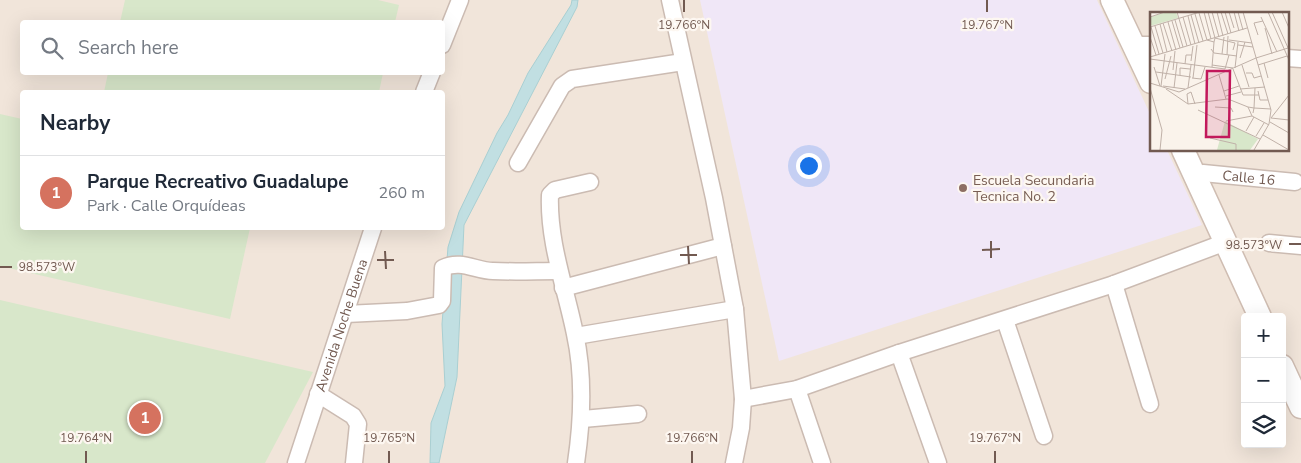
<!DOCTYPE html>
<html lang="en">
<head>
<meta charset="utf-8">
<style>
	body { margin:0; font-family:"Nunito Sans",sans-serif; background:#f6f6f7; color:#1f2937 }
	.controls { position:absolute; right:15px; bottom:15px; display:grid; overflow:hidden; border-radius:5px; box-shadow:0 5px 20px #0002 }
	.controls button { width:45px; height:45px; display:grid; place-items:center; padding:0; border:0; border-bottom:1px solid #e0e1e3; background:#fff; color:#1f2937; font:25px sans-serif }
	.you { position:absolute; left:808px; top:165px; width:18px; height:18px; margin:-12px; border:4px solid #fff; border-radius:50%; background:#1a73e8; box-shadow:0 0 0 8px #1a73e833 }
	.badge { display:grid; place-items:center; width:32px; height:32px; border-radius:50%; background:#d5725f; color:#fff; font-size:16px; font-weight:700 }
	.pin { position:absolute; translate:-50% -50%; border:2px solid #fff; box-shadow:0 1px 5px #0006 }
	.list { margin:0; padding:0; list-style:none }
	h2 { display:flex; justify-content:space-between; align-items:center; height:65px; margin:0; padding:0 20px; font-size:21px }
	h2 small { font-size:16px; font-weight:400; color:#747a83 }
	.list li { display:grid; grid-template-columns:32px 1fr auto; gap:15px; align-items:center; box-sizing:border-box; height:75px; padding:0 20px; border-top:1px solid #e0e1e3 }
	.list b { display:block; font-size:19px; white-space:nowrap }
	.list p { margin:0; font-size:16px; white-space:nowrap; color:#747a83 }
	.list em { font-size:16px; font-style:normal; color:#747a83 }
	.icon { flex:none; width:28px; height:28px; fill:none; stroke:currentColor; stroke-width:2; stroke-linecap:round; stroke-linejoin:round }
	.map { position:relative; flex:none; width:1301px; height:463px; overflow:hidden }
	.search { position:absolute; background:#fff; box-shadow:0 5px 20px #0002; left:20px; top:20px; width:425px; height:55px; display:flex; align-items:center; gap:12px; box-sizing:border-box; padding:0 18px; border-radius:5px; color:#747a83; font-size:19px }
	.panel { position:absolute; background:#fff; box-shadow:0 5px 20px #0002; left:20px; top:90px; width:425px; height:140px; border-radius:5px }
	.map>svg:first-child { display:block }
	.residential { fill:#f1e5da; fill-rule:evenodd }
	.education { fill:#f0e7f7 }
	.green { fill:#d8e7ca }
	.water { fill:#c1dfe2; stroke:#a9cfd2 }
	.lines { fill:none; stroke-linecap:round; stroke-linejoin:round }
	.street-casing { stroke:#cbbbb2; stroke-width:19 }
	.secondary-casing { stroke:#cfbdb2; stroke-width:25 }
	.street { stroke:#fff; stroke-width:16 }
	.secondary { stroke:#fff; stroke-width:22 }
	.ticks { fill:none; stroke:#725a51; stroke-width:2 }
	.education-dot { fill:#8d6e63; stroke:#fdf7f1; stroke-width:2 }
	.labels { text-anchor:middle; stroke-width:4.5; stroke-linejoin:round; paint-order:stroke }
	.street-label { font-size:14px; fill:#725a51; stroke:#fdf7f1 }
	.education-label { font-size:14px; fill:#785e54; stroke:#fdf7f1; text-anchor:start }
	.inset-road { fill:none; stroke:#c0b1a8; stroke-width:1 }
	.view { fill:#c2185b; fill-opacity:0.15; stroke:#c2185b; stroke-width:2.5 }
	.inset-edge { fill:none; stroke:#725a51; stroke-width:2.5 }
	.ticks-label { font-size:12px; text-anchor:middle; fill:#725a51; stroke:#fdf7f1; stroke-width:4.5; stroke-linejoin:round; paint-order:stroke }
</style>
</head>
<body>
<div class="map">
<svg width="1301" height="463" viewBox="0 0 1301 463">
	<rect width="100%" height="100%" fill="#faf3eb"/>
	<!-- residential -->
	<path class="residential" d="M 0,0 L 1301,0 L 1301,463 L 0,463 ZM 1151,14 L 1287,14 L 1287,150 L 1151,150 ZM 22,22 L 442,22 L 442,72 L 22,72 ZM 22,92 L 442,92 L 442,228 L 22,228 ZM 1245,317 L 1282,317 L 1282,444 L 1245,444 Z"/>
	<!-- education -->
	<path class="education" d="M 700,0 L 1097,0 L 1151,116 L 1151,150 L 1167,150 L 1202,225 L 779,361 Z"/>
	<!-- green -->
	<g class="green">
		<path d="M 125,0 L 378,0 L 399,5 L 395,22 L 120,22 Z"/>
		<path d="M 108,73 L 109,72 L 383,73 L 379,92 L 104,92 Z"/>
		<path d="M 0,114 L 22,119 L 22,228 L 250,228 L 230,319 L 0,266 Z"/>
		<path d="M 0,300 L 313,372 L 265,463 L 0,463 Z"/>
	</g>
	<!-- water -->
	<path class="water" d="M 572,0 L 578,0 L 577,7 L 464,225 L 457,377 L 439,463 L 430,463 L 431,423 L 445,386 L 442,324 L 448,247 L 459,212 L 497,133 L 508,115 L 528,73 L 571,5 Z"/>
	<g class="lines">
		<defs>
			<g id="street">
				<path d="M 670,0 L 714,198 L 735,309 L 743,399 L 741,428 L 734,463"/>
				<path d="M 442,45 L 460,0"/>
				<path d="M 1134,45 L 1151,45"/>
				<path d="M 1287,58 L 1301,59"/>
				<path d="M 424,92 L 432,72"/>
				<path d="M 518,163 L 562,86 L 572,79 L 683,62"/>
				<path id="s1" d="M 1203,173 L 1295,182"/>
				<path d="M 1269,243 L 1301,246"/>
				<path d="M 1114,284 L 1150,404"/>
				<path d="M 563,288 L 723,246"/>
				<path d="M 346,314 L 407,311 L 439,305 L 442,301 L 443,268 C 461,259 476,271 493,271 C 515,272 537,271 559,271"/>
				<path d="M 1005,320 L 1044,436"/>
				<path d="M 576,336 L 735,309"/>
				<path d="M 899,353 L 938,463"/>
				<path d="M 797,389 L 822,463"/>
				<path d="M 318,394 L 353,416 L 358,424 L 354,463"/>
				<path d="M 743,399 L 797,389 L 899,353 L 1114,284 L 1226,242"/>
				<path d="M 583,419 L 638,414"/>
				<path id="s2" d="M 296,463 L 373,228"/>
				<path d="M 576,463 C 582,422 584,375 575,334 C 566,289 548,242 550,195 L 555,190 L 590,182"/>
			</g>
			<g id="secondary">
				<path d="M 1112,0 L 1151,82"/>
				<path d="M 1183,150 L 1260,317"/>
				<path d="M 1282,366 L 1301,407"/>
			</g>
		</defs>
		<!-- street casing -->
		<use href="#street" class="street-casing"/>
		<!-- secondary casing -->
		<use href="#secondary" class="secondary-casing"/>
		<!-- street -->
		<use href="#street" class="street"/>
		<!-- secondary -->
		<use href="#secondary" class="secondary"/>
	</g>
	<!-- ticks -->
	<path class="ticks" d="M 684,0 L 684,12M 987,0 L 987,12M 991,241 L 991,258M 1289,244 L 1301,244M 688,246 L 689,264M 982,250 L 1000,249M 385,251 L 386,269M 680,255 L 697,255M 377,260 L 394,260M 0,267 L 12,267M 86,451 L 86,463M 389,451 L 389,463M 692,451 L 692,463M 995,451 L 995,463"/>
	<!-- markers -->
	<circle class="education-dot" cx="963" cy="188" r="5"/>
	<g class="labels">
		<!-- street labels -->
		<g class="street-label">
			<text dy="5" stroke="none"><textPath href="#s1" startOffset="46">Calle 16</textPath></text>
			<text dy="5" stroke="none"><textPath href="#s2" startOffset="145">Avenida Noche Buena</textPath></text>
		</g>
		<!-- education labels -->
		<g class="education-label">
			<text x="973" y="185">Escuela Secundaria<tspan x="973" dy="16">Tecnica No. 2</tspan></text>
		</g>
	</g>
	<!-- overview -->
	<g transform="translate(1150 12)">
		<rect width="139" height="139" fill="#faf3eb"/>
		<path d="M 17,0 L 26,0 L 28,6 L 0,14 L 0,5 ZM 75,109 L 108,127 L 100,138 L 67,138 Z" fill="#d8e7ca"/>
		<path class="inset-road" d="M 27,0 L 37,34M 54,0 L 61,27M 58,0 L 65,26 L 85,31 L 83,38M 62,0 L 69,25M 67,0 L 73,24M 71,0 L 78,22M 75,0 L 81,21M 79,0 L 84,16M 84,0 L 89,19M 88,0 L 93,18M 93,0 L 121,98 L 119,112 L 104,138M 118,0 L 139,48M 122,0 L 139,38M 132,0 L 139,16M 49,1 L 57,28 L 64,30 L 65,26M 45,2 L 53,29M 41,3 L 49,31M 38,4 L 45,32M 0,5 L 15,0M 33,5 L 41,33M 111,5 L 127,40M 25,8 L 33,35M 22,9 L 30,36M 18,10 L 26,38M 13,11 L 22,39M 10,12 L 17,40M 5,14 L 13,41M 0,15 L 50,0M 1,15 L 9,42M 115,16 L 122,42M 108,23 L 104,11 L 113,9M 0,25 L 6,43M 79,28 L 102,31M 88,33 L 103,35M 61,37 L 64,41 L 87,44M 72,42 L 74,25M 77,43 L 78,24M 0,45 L 97,16M 90,46 L 95,30M 0,47 L 75,57 L 79,43M 41,49 L 43,34M 114,51 L 118,66M 35,52 L 36,43 L 42,43M 62,53 L 83,56M 92,53 L 99,75M 108,53 L 137,44M 4,55 L 10,74M 62,55 L 64,30M 85,56 L 88,30M 83,57 L 93,83 L 109,83M 23,58 L 25,39M 6,60 L 41,65M 96,61 L 102,61 L 104,66 L 111,64M 30,63 L 30,56 L 40,57M 69,63 L 76,87M 42,66 L 51,67 L 55,55M 43,66 L 47,33M 15,67 L 21,44M 0,71 L 29,80 L 106,46 L 138,36M 11,74 L 15,42M 13,74 L 35,77M 0,76 L 12,118 L 10,138M 24,76 L 27,51M 38,76 L 41,53M 16,77 L 38,92M 90,77 L 115,75M 74,79 L 89,74M 108,79 L 110,88 L 118,88M 76,84 L 91,80M 38,92 L 78,87 L 98,95 L 102,104M 38,92 L 37,82 L 41,80 L 45,92M 65,95 L 81,96 L 83,100M 98,95 L 104,96 L 105,76M 48,98 L 110,127M 103,101 L 104,96 L 121,97M 121,106 L 139,83M 121,106 L 139,108M 76,109 L 102,104 L 119,113M 120,110 L 139,121M 96,119 L 104,105M 113,123 L 139,138M 106,124 L 114,111M 60,126 L 86,132 L 86,138"/>
		<path class="view" d="M 57,59 L 80,59 L 79,125 L 56,125 Z"/>
		<rect width="139" height="139" class="inset-edge"/>
	</g>
	<g class="ticks-label">
		<text x="684" y="29">19.766°N</text>
		<text x="987" y="29">19.767°N</text>
		<text x="1254" y="249">98.573°W</text>
		<text x="47" y="271">98.573°W</text>
		<text x="86" y="442">19.764°N</text>
		<text x="389" y="442">19.765°N</text>
		<text x="692" y="442">19.766°N</text>
		<text x="995" y="442">19.767°N</text>
	</g>
</svg>
<div class="controls">
<button>+</button>
<button>−</button>
<button><svg class="icon" aria-label="layers" viewBox="0 0 24 24"><path d="M12 4l9 5-9 5-9-5zM3 14l9 5 9-5"/></svg></button>
</div>
<div class="you"></div>
<div class="pin badge" style="left:145px;top:418px">1</div>
<div class="search"><svg class="icon" aria-label="search" viewBox="0 0 24 24"><circle cx="10" cy="10" r="6"/><path d="M15 15l6 6"/></svg>Search here</div>
<section class="panel">
<h2>Nearby<small></small></h2>
<ul class="list">
<li><span class="badge">1</span><div><b>Parque Recreativo Guadalupe</b><p>Park · Calle Orquídeas</p></div><em>260 m</em></li>
</ul>
</section>
</div>
</body>
</html>
